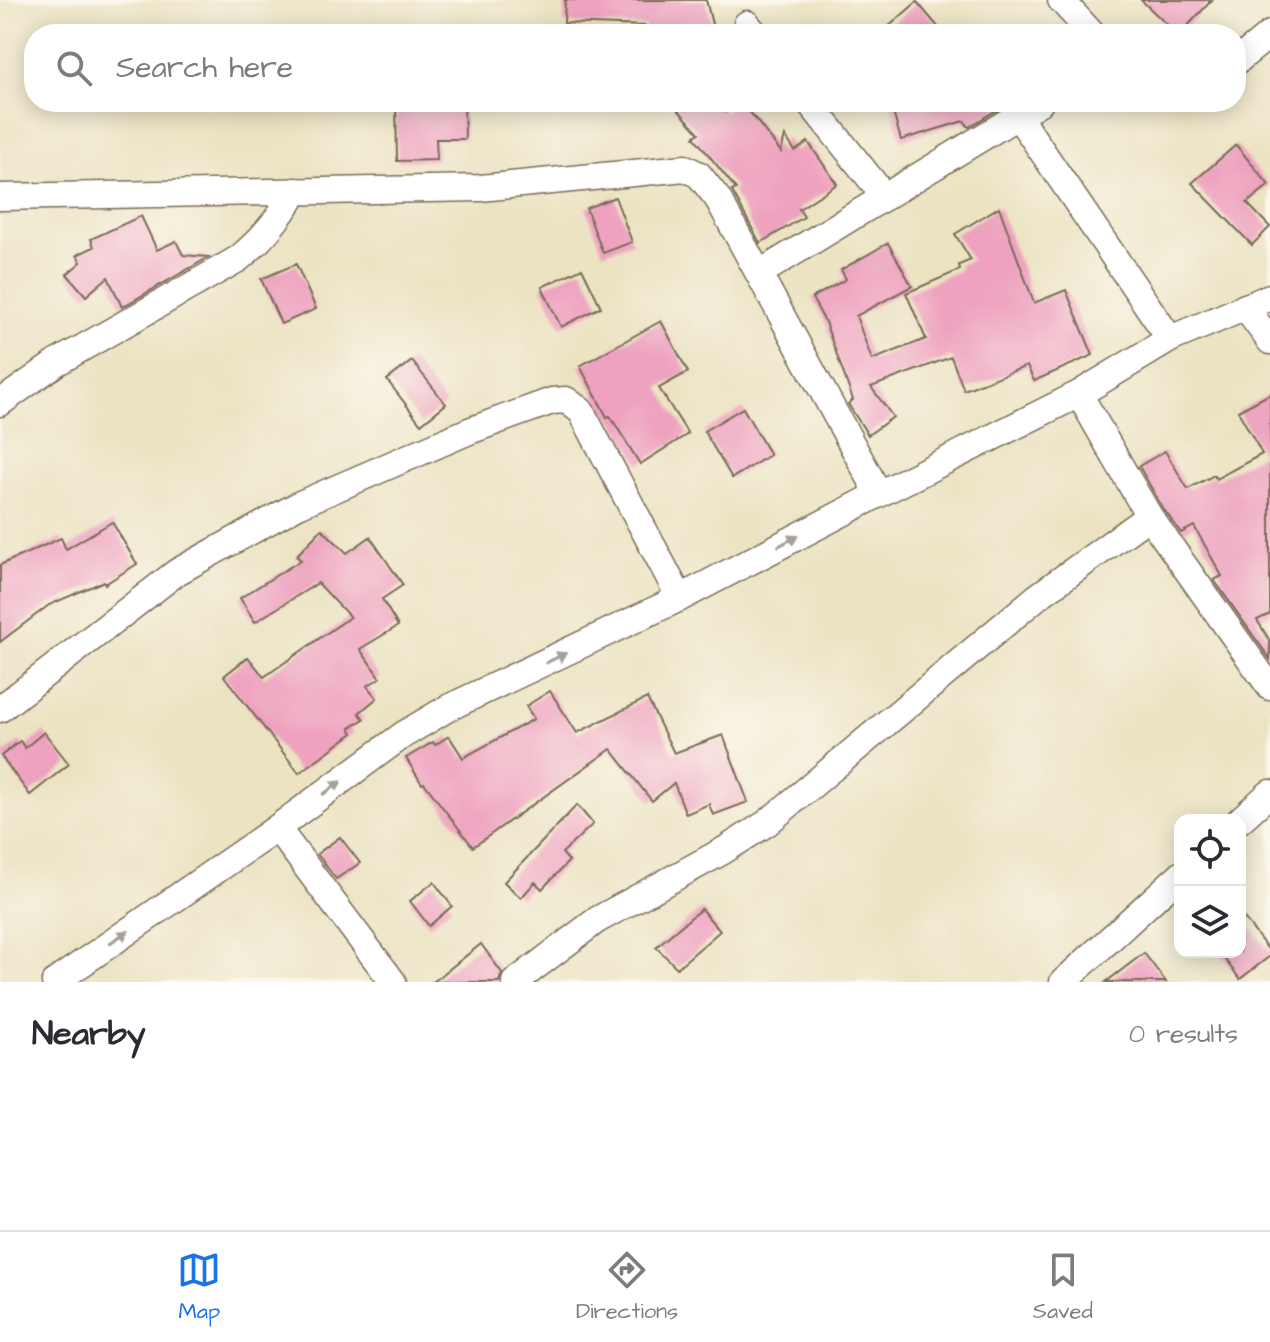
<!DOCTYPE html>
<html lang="en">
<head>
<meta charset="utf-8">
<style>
	body { margin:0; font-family:"Architects Daughter",sans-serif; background:#f7f7f7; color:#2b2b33 }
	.controls { position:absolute; right:24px; bottom:24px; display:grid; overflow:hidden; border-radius:16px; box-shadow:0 4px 20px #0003 }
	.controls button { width:72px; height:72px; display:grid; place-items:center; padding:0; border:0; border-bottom:2px solid #e1e1e2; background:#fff; color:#2b2b33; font:40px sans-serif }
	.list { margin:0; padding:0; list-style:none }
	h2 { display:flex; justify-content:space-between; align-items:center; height:104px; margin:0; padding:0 32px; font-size:34px }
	h2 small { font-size:26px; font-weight:400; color:#7c7c81 }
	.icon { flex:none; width:44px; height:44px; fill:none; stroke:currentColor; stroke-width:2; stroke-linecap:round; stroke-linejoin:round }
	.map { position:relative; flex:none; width:1270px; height:982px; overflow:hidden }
	.search { position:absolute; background:#fff; box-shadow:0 4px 20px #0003; left:24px; right:24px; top:24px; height:88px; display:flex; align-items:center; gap:20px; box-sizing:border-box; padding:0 28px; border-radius:32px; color:#7c7c81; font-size:30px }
	.sheet { height:248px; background:#fff }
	nav { display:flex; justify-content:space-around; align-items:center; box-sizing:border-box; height:112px; border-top:2px solid #e1e1e2; background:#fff; font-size:22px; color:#7c7c81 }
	nav a { display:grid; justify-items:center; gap:4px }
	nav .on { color:#1a73e8 }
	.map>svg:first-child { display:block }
	.building { fill:#eea2bf }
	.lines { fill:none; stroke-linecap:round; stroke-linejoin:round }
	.street-casing { stroke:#796b58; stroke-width:29 }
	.street { stroke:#fff; stroke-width:26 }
	.oneway { fill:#a79f9a }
</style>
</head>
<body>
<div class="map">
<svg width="1270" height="982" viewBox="0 0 1270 982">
	<rect width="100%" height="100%" fill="#fbf7ec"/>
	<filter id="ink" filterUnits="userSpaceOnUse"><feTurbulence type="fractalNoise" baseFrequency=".0125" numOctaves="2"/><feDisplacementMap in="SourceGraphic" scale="16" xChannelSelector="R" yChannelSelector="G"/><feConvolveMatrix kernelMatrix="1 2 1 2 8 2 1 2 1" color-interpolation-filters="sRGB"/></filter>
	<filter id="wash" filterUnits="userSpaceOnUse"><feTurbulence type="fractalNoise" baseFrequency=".006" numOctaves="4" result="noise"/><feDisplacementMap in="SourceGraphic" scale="32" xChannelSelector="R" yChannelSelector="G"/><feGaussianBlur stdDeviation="1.8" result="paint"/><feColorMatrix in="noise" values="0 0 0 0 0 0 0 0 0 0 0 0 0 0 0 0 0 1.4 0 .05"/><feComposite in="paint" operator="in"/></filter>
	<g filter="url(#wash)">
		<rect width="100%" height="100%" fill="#ece3c3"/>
		<g id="blocks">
			<!-- building -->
			<g class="building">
				<path d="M 565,0 L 706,0 L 713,28 L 687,34 L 647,34 L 645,26 L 564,23 Z"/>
				<path d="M 1141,0 L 1212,0 L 1180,34 L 1177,34 Z"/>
				<path d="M 917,2 L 944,34 L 880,34 Z"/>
				<path d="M 396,102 L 464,102 L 465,139 L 436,139 L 437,160 L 397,161 Z"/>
				<path d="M 671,102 L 716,102 L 725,112 L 737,102 L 742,102 L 781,152 L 785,136 L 795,151 L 808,142 L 837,184 L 799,209 L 804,217 L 760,243 L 732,191 L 736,189 L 694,137 L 699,133 Z"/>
				<path d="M 890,102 L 1009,102 L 969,127 L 964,121 L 901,140 Z"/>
				<path d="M 1236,145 L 1269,185 L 1247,203 L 1270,227 L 1252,245 L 1192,183 Z"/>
				<path d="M 615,197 L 632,242 L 603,253 L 586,208 Z"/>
				<path d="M 999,207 L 1034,303 L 1066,290 L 1093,355 L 1034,381 L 1027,366 L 964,390 L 951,357 L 871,387 L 893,417 L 868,435 L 848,404 L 853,400 L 825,322 L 812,298 L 846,279 L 841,270 L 888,243 L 912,286 L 856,316 L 872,360 L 926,339 L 906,293 L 960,270 L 959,265 L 971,260 L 955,234 Z"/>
				<path d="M 141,216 L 157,250 L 176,241 L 183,255 L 209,257 L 122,307 L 108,277 L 86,296 L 67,274 L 81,262 L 77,255 L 94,247 L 91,239 Z"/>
				<path d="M 296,264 L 316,309 L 281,324 L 261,279 Z"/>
				<path d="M 582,268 L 601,307 L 561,327 L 542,287 Z"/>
				<path d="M 661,321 L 688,372 L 659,388 L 688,434 L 640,464 L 610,416 L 607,417 L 580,366 Z"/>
				<path d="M 412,361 L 446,404 L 421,424 L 387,380 Z"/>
				<path d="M 1270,394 L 1270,614 L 1257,620 L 1270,641 L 1270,659 L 1214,580 L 1222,576 L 1194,526 L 1181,533 L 1162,507 L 1139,466 L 1165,451 L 1188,489 L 1214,475 L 1216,479 L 1262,454 L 1238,411 Z"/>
				<path d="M 743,408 L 770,455 L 732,478 L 704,431 Z"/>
				<path d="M 112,522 L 137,564 L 105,584 L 104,581 L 49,605 L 0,642 L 0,565 L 61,538 L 66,549 Z"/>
				<path d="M 322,529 L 347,553 L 370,537 L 403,585 L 382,599 L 398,626 L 360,649 L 380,678 L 367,686 L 377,698 L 359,713 L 364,719 L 350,728 L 353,733 L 299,773 L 224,676 L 248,657 L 264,677 L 350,617 L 318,583 L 255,622 L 240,598 L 301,560 L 296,556 Z"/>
				<path d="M 550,691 L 577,733 L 647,698 L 674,753 L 723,735 L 748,802 L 713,815 L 709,804 L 686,814 L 674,783 L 652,801 L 611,749 L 473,847 L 424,783 L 422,784 L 406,758 L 433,742 L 435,745 L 449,736 L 463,758 L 534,719 L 526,706 Z"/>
				<path d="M 44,732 L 69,764 L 30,795 L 1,756 L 20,741 L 25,748 Z"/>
				<path d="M 577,805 L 593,824 L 562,853 L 569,861 L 542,889 L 535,882 L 521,898 L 504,882 Z"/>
				<path d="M 340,837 L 360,863 L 336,879 L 317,854 Z"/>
				<path d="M 434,882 L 452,906 L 429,926 L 410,901 Z"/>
				<path d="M 701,909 L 720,931 L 677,968 L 656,947 Z"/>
				<path d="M 1240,913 L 1270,952 L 1270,956 L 1240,979 L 1219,952 L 1240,952 Z"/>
				<path d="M 481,944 L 502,973 L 499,982 L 433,982 Z"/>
				<path d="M 1144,953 L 1166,982 L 1106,982 Z"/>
			</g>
		</g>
	</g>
	<g filter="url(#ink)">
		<use href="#blocks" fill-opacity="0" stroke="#796b58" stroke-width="2"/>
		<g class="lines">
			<defs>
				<g id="street">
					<path d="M 1061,0 L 1092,34"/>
					<path d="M 747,24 L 755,34"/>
					<path d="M 1236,62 L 1270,34"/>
					<path d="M 809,102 L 885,197"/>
					<path d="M 1018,116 L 1170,339"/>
					<path d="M 0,197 L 480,188 L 685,168 L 699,175 L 718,199 L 879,494"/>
					<path d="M 760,273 L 1040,102"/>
					<path d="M 1245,307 L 1270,341"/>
					<path d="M 1079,394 L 1149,516 L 1270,687"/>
					<path d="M 0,403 L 56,363 L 238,259 C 263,239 279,218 296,191"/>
					<path d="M 0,709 L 177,572 L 298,505 L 469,431 L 552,401 L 566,400 L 581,411 L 680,598"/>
					<path d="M 1240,820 L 1270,793"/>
					<path d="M 277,828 L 393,982"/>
					<path d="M 55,982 L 277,828 L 403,735 L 448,708 L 680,598 L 879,494 L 1079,394 L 1170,339 L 1270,297"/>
					<path d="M 515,982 L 597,920 L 723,851 L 767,823 L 1037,597 L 1149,516"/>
					<path d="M 1063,982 L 1180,875"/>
				</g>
			</defs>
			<!-- street casing -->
			<use href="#street" class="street-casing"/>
			<!-- street -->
			<use href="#street" class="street"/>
		</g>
		<!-- one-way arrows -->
		<defs><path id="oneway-solid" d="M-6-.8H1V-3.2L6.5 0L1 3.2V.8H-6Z" transform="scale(2)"/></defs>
		<g class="oneway">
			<use href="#oneway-solid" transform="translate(788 541) rotate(-28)"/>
			<use href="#oneway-solid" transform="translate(556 658) rotate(-26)"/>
			<use href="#oneway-solid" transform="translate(332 788) rotate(-36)"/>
			<use href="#oneway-solid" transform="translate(119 937) rotate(-33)"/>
		</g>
	</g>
</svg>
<div class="controls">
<button><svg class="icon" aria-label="locate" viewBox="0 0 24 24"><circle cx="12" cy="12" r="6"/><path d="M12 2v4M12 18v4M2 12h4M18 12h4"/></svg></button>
<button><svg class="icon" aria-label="layers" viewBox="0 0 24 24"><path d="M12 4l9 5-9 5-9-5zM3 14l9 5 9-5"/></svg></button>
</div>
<div class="search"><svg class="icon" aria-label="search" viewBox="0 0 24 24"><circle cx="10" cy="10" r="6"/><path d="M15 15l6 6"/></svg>Search here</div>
</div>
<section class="sheet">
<h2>Nearby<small>0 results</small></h2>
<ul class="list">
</ul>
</section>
<nav>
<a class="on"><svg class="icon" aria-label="map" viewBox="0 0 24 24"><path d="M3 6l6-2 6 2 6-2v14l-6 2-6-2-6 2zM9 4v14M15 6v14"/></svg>Map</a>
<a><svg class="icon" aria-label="directions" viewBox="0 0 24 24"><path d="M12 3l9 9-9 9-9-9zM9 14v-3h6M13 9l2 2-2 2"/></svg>Directions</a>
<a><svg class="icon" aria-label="saved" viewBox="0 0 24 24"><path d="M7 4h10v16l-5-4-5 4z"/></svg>Saved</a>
</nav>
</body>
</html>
